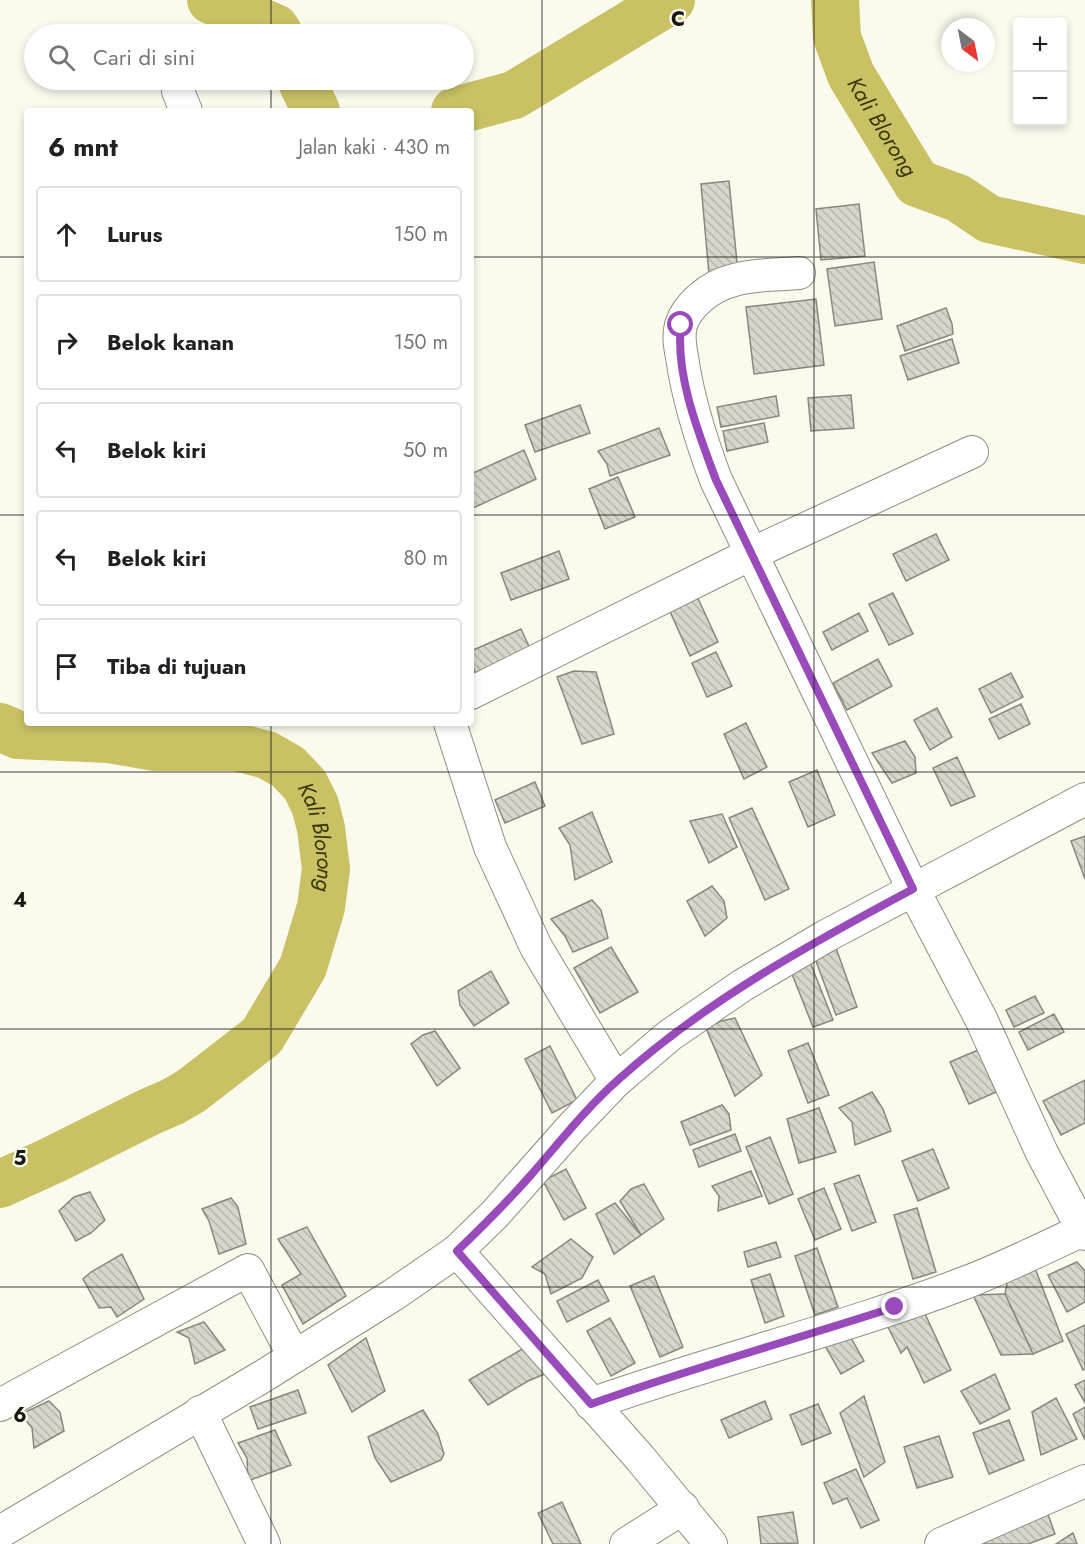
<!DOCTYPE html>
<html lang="id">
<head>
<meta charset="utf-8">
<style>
	body { margin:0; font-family:Jost,sans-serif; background:#f6f6f6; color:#202124 }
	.controls { position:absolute; right:18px; top:18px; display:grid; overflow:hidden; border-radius:6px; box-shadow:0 3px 9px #0003 }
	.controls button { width:54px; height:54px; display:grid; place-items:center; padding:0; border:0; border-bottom:2px solid #e0e0e0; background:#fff; color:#202124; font:30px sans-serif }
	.compass { position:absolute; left:941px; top:18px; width:54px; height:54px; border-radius:50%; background:#fff; box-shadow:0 3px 9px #0003; rotate:148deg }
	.stop { position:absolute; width:18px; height:18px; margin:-14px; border:4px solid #994bbc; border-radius:50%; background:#fff }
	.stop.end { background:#994bbc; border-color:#fff; box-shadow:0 2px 6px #0008 }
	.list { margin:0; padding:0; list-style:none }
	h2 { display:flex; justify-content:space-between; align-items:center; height:78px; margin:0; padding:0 24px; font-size:26px }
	h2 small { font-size:20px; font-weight:400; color:#757577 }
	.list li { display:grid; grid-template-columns:39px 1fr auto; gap:18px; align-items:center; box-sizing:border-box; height:96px; margin:0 12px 12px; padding:0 12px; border:2px solid #e0e0e0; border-radius:6px }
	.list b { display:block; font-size:22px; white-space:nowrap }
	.list em { font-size:20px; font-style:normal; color:#757577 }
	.icon { flex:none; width:33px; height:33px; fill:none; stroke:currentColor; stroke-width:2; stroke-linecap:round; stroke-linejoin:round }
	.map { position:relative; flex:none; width:1085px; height:1544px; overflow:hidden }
	.search { position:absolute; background:#fff; box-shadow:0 3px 9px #0003; left:24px; top:24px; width:450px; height:66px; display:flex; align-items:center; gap:15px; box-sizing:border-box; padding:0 21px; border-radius:33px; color:#757577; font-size:22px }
	.panel { position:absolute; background:#fff; box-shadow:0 3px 9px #0003; left:24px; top:108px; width:450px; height:618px; border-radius:6px }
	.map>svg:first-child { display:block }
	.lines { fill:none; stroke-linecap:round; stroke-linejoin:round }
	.river { stroke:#c9c164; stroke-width:48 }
	.building { fill:url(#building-back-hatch); stroke:#89887d; stroke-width:1.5 }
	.minor-casing { stroke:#908f84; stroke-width:34 }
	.minor { stroke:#fff; stroke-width:32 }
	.route { stroke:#994bbc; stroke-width:8 }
	.grid { fill:none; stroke:#191914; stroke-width:1.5; stroke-opacity:0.55 }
	.labels { text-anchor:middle; stroke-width:4.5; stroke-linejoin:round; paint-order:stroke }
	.water-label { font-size:22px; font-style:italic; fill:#39350c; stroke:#fafaed }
	.grid-label { font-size:20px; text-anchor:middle; font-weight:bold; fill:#191914; stroke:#fafaed; stroke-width:4.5; stroke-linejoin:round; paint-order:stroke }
</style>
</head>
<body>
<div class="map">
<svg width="1085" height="1544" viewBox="0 0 1085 1544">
	<defs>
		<pattern id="building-back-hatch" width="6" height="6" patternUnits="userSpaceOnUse" patternTransform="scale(1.5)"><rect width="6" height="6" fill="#d7d6ca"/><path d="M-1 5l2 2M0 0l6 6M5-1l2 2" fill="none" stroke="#b8b7ad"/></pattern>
	</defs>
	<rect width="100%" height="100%" fill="#fafaed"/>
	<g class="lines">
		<!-- river -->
		<g class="river">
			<path d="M 211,0 L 275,28 L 279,34"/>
			<path id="s1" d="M 835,0 L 837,37 L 851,75 L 917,183 L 958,198 L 989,219 L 1085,240"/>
			<path d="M 301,80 L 316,111"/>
			<path d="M 455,111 L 514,95 L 671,0"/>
			<path id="s2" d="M 0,727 L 18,735 L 109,739 L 156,747 L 237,747 L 267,755 L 288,767 L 305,785 L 315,805 L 321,828 L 326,869 L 321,907 L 303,967 L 262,1036 L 191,1091 L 172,1102 L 151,1111 L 53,1160 L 0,1184"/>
		</g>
	</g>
	<!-- building -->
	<g class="building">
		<path d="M 729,181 L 738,273 L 709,275 L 701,184 Z"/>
		<path d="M 859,204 L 865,256 L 821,260 L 816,209 Z"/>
		<path d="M 874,262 L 882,319 L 835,326 L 827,269 Z"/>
		<path d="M 816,299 L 824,365 L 754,374 L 746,307 Z"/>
		<path d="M 946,308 L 952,324 L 953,334 L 905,351 L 897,326 Z"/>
		<path d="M 952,339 L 959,363 L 908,380 L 900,356 Z"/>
		<path d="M 851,395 L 854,428 L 811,431 L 808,398 Z"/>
		<path d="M 776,396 L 779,416 L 721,427 L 717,407 Z"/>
		<path d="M 580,405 L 590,433 L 535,452 L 525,425 Z"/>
		<path d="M 764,423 L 768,442 L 727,451 L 723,431 Z"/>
		<path d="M 659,428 L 670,455 L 610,476 L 607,464 L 598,451 Z"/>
		<path d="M 524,450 L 536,479 L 471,509 L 471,474 Z"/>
		<path d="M 618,477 L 635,517 L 605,529 L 589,489 Z"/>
		<path d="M 936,534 L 949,560 L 906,581 L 893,554 Z"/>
		<path d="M 559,551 L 569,579 L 511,600 L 501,573 Z"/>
		<path d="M 893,593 L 913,634 L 889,645 L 869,604 Z"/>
		<path d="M 696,594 L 718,642 L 690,656 L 668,607 Z"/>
		<path d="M 859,613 L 868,631 L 832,650 L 823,632 Z"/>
		<path d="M 521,629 L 533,655 L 478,679 L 471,662 L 471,651 Z"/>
		<path d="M 716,652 L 732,686 L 707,697 L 692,663 Z"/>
		<path d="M 878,659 L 892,686 L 847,710 L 833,683 Z"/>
		<path d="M 574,671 L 596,672 L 614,734 L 582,744 L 557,677 Z"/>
		<path d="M 1011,673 L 1023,697 L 991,713 L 979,689 Z"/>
		<path d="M 1021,704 L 1030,724 L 999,739 L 989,719 Z"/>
		<path d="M 937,708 L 952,737 L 930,750 L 914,720 Z"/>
		<path d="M 746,723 L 767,767 L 744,779 L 724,734 Z"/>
		<path d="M 905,741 L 915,757 L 916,773 L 892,783 L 872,753 Z"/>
		<path d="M 957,757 L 975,796 L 951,806 L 933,768 Z"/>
		<path d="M 817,770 L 835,815 L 808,827 L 789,782 Z"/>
		<path d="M 535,782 L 545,806 L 505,823 L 495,800 Z"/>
		<path d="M 752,808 L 789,889 L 765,900 L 729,818 Z"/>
		<path d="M 592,812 L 612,862 L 575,880 L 570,845 L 559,828 Z"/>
		<path d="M 722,814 L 737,847 L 709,863 L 690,821 Z"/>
		<path d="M 1085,836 L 1085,879 L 1071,841 Z"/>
		<path d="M 712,886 L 724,901 L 727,918 L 705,936 L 687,901 Z"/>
		<path d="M 592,900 L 601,910 L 608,938 L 573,952 L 565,936 L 551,919 Z"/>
		<path d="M 835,945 L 857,1007 L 836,1015 L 813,953 Z"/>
		<path d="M 611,947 L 638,992 L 600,1013 L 574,968 Z"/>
		<path d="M 810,962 L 833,1020 L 813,1027 L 790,969 Z"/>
		<path d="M 491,971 L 509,1003 L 474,1026 L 460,1005 L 458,991 Z"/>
		<path d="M 1035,996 L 1044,1013 L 1014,1027 L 1006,1010 Z"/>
		<path d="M 1054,1014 L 1064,1032 L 1028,1050 L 1019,1032 Z"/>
		<path d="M 735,1018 L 762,1075 L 735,1096 L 706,1028 L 721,1021 Z"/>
		<path d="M 435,1031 L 460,1068 L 437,1086 L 411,1044 L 423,1035 Z"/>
		<path d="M 808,1043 L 829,1095 L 808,1103 L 788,1051 Z"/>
		<path d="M 550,1046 L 577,1100 L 552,1113 L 525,1059 Z"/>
		<path d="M 978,1050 L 996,1092 L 969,1104 L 950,1062 Z"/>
		<path d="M 1085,1080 L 1085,1123 L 1061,1135 L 1043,1101 Z"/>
		<path d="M 872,1092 L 883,1109 L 891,1131 L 855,1145 L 852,1122 L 839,1108 Z"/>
		<path d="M 722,1105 L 729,1114 L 731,1130 L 690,1145 L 681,1122 Z"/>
		<path d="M 819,1108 L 836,1152 L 799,1163 L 787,1119 Z"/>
		<path d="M 735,1134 L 741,1151 L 699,1167 L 693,1150 Z"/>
		<path d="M 770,1137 L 793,1194 L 769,1204 L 746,1147 Z"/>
		<path d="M 933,1149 L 949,1188 L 918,1201 L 902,1161 Z"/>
		<path d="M 566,1169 L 586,1208 L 564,1220 L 543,1181 Z"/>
		<path d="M 751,1171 L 762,1196 L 718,1211 L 719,1196 L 712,1186 Z"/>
		<path d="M 859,1175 L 876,1222 L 852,1231 L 834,1184 Z"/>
		<path d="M 644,1184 L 664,1219 L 641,1235 L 620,1201 L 631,1189 Z"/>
		<path d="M 824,1188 L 841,1229 L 815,1240 L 798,1199 Z"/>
		<path d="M 90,1192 L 105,1220 L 91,1233 L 76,1241 L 59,1211 L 74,1197 Z"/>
		<path d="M 231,1198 L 238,1207 L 246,1244 L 219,1254 L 209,1221 L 202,1209 Z"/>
		<path d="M 615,1203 L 641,1235 L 614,1254 L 596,1214 Z"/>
		<path d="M 917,1208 L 936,1272 L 913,1279 L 894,1215 Z"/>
		<path d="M 307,1227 L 346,1296 L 303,1324 L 282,1285 L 301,1274 L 278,1239 Z"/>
		<path d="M 571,1239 L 593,1257 L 582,1278 L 551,1294 L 545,1274 L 532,1267 Z"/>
		<path d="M 776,1242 L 781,1257 L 748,1267 L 744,1252 Z"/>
		<path d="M 817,1248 L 838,1307 L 815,1315 L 795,1256 Z"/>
		<path d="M 122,1254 L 144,1299 L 117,1317 L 111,1307 L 99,1308 L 83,1279 L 91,1272 Z"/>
		<path d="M 1077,1262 L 1085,1271 L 1085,1302 L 1067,1312 L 1048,1275 Z"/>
		<path d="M 1033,1263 L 1063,1341 L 1033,1354 L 1005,1294 L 1009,1272 Z"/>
		<path d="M 770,1274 L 784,1316 L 765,1323 L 751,1280 Z"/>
		<path d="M 654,1276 L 683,1347 L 660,1357 L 630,1286 Z"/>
		<path d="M 598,1280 L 609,1301 L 567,1322 L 557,1301 Z"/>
		<path d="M 1005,1294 L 1033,1354 L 1001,1355 L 973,1295 Z"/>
		<path d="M 920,1303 L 951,1370 L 924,1383 L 907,1347 L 901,1353 L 888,1327 L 896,1314 Z"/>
		<path d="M 610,1318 L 635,1363 L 611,1376 L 587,1331 Z"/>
		<path d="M 204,1322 L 225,1350 L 195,1364 L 189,1338 L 177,1332 Z"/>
		<path d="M 1085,1325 L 1085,1369 L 1083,1370 L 1066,1334 Z"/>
		<path d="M 847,1331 L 864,1361 L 841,1374 L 824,1344 Z"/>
		<path d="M 366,1338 L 385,1391 L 352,1412 L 328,1365 Z"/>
		<path d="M 524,1348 L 545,1374 L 528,1381 L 488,1405 L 469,1380 Z"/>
		<path d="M 995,1374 L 1010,1409 L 980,1424 L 961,1391 Z"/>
		<path d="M 1085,1380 L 1085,1403 L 1075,1385 Z"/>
		<path d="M 298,1390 L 306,1413 L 258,1429 L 250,1407 Z"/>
		<path d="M 864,1396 L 885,1462 L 864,1477 L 840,1413 Z"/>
		<path d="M 1056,1398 L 1077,1439 L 1041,1455 L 1032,1412 Z"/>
		<path d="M 49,1401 L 60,1412 L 64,1431 L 34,1448 L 32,1428 L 21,1414 Z"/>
		<path d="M 765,1401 L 772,1419 L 729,1438 L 721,1420 Z"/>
		<path d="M 818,1404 L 831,1433 L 802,1445 L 790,1415 Z"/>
		<path d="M 1085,1407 L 1085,1440 L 1073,1414 Z"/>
		<path d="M 423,1410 L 438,1434 L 444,1454 L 441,1460 L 391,1482 L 375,1458 L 368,1437 Z"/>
		<path d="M 1009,1420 L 1024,1460 L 989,1474 L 973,1433 Z"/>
		<path d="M 275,1430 L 291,1465 L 248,1481 L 247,1458 L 238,1443 Z"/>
		<path d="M 939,1436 L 953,1477 L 917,1488 L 904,1447 Z"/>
		<path d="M 856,1469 L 879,1520 L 861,1528 L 847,1498 L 833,1504 L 824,1483 Z"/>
		<path d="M 562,1502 L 581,1544 L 553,1544 L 538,1513 Z"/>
		<path d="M 1045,1506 L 1055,1534 L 1028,1544 L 985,1544 L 985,1540 Z"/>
		<path d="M 793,1512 L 798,1543 L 761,1544 L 758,1517 Z"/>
		<path d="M 1073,1533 L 1077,1544 L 1056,1544 Z"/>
	</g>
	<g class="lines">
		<defs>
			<g id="minor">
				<path d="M 178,91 L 186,111"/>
				<path d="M 799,273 C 777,275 752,274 731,281 C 711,286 687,305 681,325 C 678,336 680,347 682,357 C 688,400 701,440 716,480 L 913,889 L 981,1019 L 1042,1153 L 1085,1234"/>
				<path d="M 471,693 L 751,554 L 972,452"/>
				<path d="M 450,723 L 490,847 L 536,947 L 616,1081"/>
				<path d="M 457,1251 L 640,1458 L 711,1544"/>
				<path d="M 591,1404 C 715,1360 844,1329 967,1282 C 1006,1267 1044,1248 1083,1230"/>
				<path d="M 0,1405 L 248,1270 L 294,1356"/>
				<path d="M 200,1412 L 264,1544"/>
				<path d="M 0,1532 L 260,1378 L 393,1295 L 457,1251 L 495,1214 L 571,1128 L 616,1081 L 670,1035 L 743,985 L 826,936 L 1085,799"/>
				<path d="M 626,1544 L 683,1508"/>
				<path d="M 941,1544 L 1085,1481"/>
			</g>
		</defs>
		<!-- minor casing -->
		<use href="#minor" class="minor-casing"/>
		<!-- minor -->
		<use href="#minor" class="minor"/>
	</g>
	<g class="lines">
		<!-- route -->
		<path class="route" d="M 681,325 C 675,375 699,434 716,480 L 913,889 C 810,944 707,1000 619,1079 C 586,1108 559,1143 530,1176 C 507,1202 482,1227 457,1251 L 591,1404 C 691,1368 794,1340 895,1307"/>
	</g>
	<!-- grid -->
	<path class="grid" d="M 271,0 L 271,34M 542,0 L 542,1544M 814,0 L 814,1544M 271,80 L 271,111M 0,257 L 27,257M 471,257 L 1085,257M 0,515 L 27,515M 471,515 L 1085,515M 271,723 L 271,1544M 0,772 L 1085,772M 0,1029 L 1085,1029M 0,1287 L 1085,1287"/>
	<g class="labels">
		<!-- water labels -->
		<g class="water-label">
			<text dy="8" stroke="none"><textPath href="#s1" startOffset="138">Kali Blorong</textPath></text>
			<text dy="8" stroke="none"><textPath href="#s2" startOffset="374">Kali Blorong</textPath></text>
		</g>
	</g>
	<g class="grid-label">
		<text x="678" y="26">C</text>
		<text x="20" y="907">4</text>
		<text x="20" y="1165">5</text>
		<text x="20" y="1422">6</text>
	</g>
</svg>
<div class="controls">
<button>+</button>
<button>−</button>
</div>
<svg class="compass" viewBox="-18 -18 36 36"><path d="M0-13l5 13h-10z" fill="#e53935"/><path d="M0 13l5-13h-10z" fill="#757577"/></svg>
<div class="stop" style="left:681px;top:325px"></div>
<div class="stop end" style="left:895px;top:1307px"></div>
<div class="search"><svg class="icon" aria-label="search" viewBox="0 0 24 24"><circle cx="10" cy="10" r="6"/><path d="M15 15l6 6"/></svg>Cari di sini</div>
<section class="panel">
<h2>6 mnt<small>Jalan kaki · 430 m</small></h2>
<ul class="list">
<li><svg class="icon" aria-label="ahead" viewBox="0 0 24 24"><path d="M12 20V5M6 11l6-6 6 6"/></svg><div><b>Lurus</b></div><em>150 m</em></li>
<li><svg class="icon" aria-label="right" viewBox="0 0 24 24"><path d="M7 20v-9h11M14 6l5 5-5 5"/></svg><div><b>Belok kanan</b></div><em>150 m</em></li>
<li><svg class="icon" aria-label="left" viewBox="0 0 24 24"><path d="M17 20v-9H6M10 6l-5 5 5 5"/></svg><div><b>Belok kiri</b></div><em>50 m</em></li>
<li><svg class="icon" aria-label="left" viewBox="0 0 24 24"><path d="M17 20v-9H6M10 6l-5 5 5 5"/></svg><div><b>Belok kiri</b></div><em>80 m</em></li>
<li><svg class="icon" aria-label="arrive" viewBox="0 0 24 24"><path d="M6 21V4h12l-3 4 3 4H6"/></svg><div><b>Tiba di tujuan</b></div></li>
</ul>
</section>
</div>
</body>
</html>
